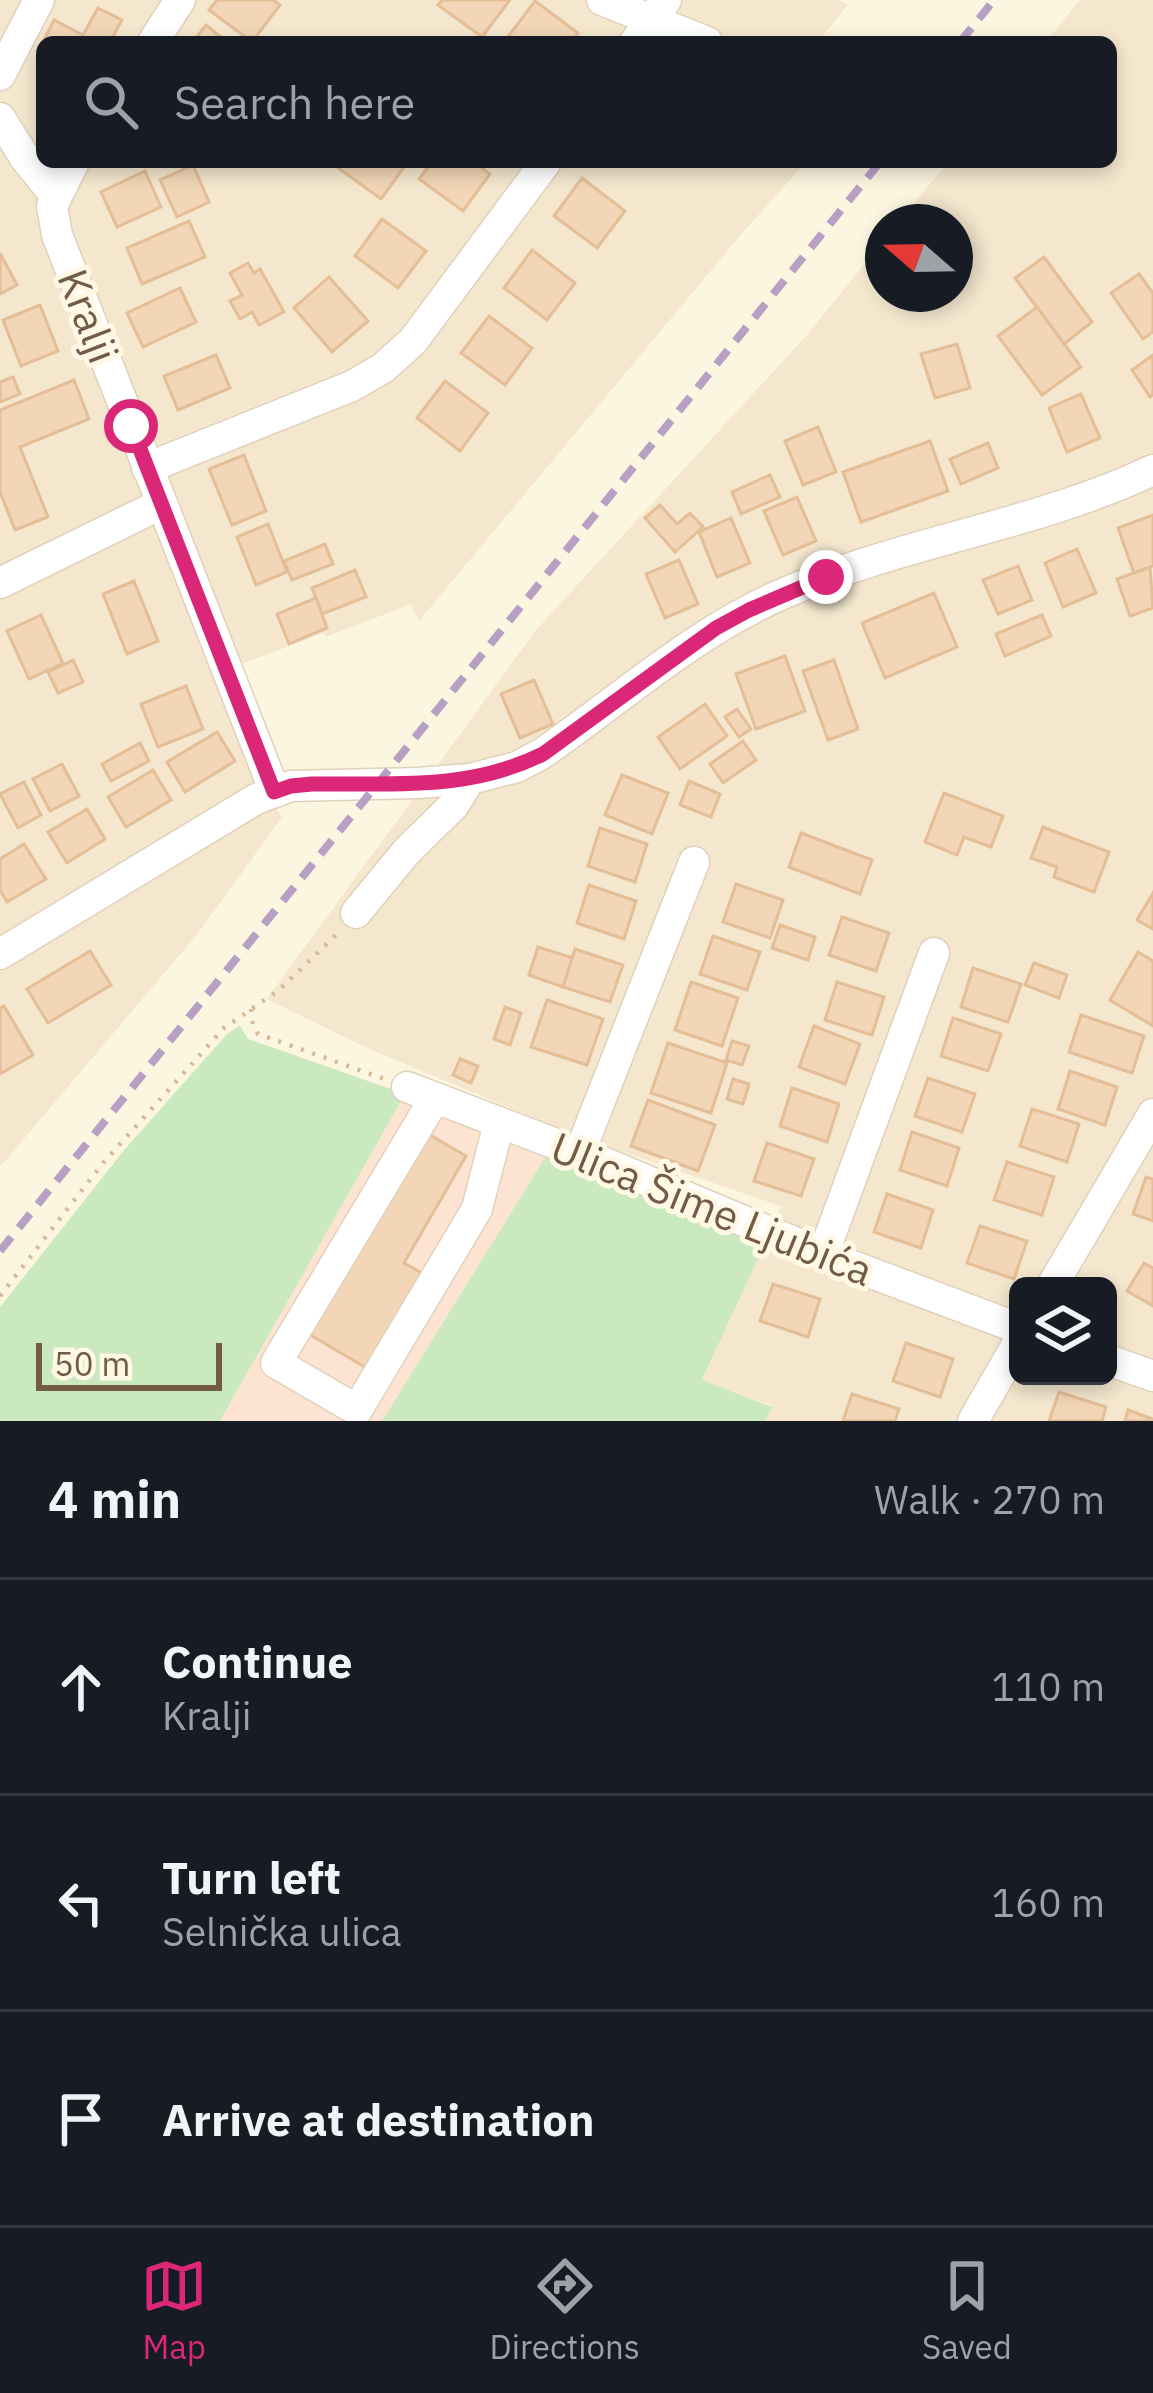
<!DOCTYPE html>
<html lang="en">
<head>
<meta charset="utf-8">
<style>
	body { margin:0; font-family:"IBM Plex Sans",sans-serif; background:#242831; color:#f1f3f6 }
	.controls { position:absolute; right:36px; bottom:36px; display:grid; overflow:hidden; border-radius:18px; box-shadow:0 6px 18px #0003 }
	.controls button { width:108px; height:108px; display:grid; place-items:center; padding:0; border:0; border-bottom:3px solid #363941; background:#171b24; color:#f1f3f6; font:60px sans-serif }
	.compass { position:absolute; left:865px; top:204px; width:108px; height:108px; border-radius:50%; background:#171b24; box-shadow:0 6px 18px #0003; rotate:290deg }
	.scale { position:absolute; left:36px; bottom:30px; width:186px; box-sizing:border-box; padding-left:12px; border:6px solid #725c47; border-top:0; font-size:33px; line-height:42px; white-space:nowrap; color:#725c47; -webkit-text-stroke:9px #fff8e5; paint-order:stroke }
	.stop { position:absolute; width:36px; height:36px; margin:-27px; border:9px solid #db2777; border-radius:50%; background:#fff }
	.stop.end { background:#db2777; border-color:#fff; box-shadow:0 3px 12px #0008 }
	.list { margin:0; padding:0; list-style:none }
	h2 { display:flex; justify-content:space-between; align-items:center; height:156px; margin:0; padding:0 48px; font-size:51px }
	h2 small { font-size:39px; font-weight:400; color:#9ea1a6 }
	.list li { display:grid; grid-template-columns:78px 1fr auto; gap:36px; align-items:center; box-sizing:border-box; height:216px; padding:0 48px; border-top:3px solid #363941 }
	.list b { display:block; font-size:45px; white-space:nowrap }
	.list p { margin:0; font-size:39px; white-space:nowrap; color:#9ea1a6 }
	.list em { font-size:39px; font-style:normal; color:#9ea1a6 }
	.icon { flex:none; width:66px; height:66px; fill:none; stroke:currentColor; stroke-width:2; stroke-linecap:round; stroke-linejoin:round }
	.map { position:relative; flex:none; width:1153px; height:1421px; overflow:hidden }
	.search { position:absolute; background:#171b24; box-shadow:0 6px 18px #0003; left:36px; right:36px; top:36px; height:132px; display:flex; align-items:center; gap:30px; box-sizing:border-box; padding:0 42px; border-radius:18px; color:#9ea1a6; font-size:45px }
	.sheet { height:804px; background:#171b24 }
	nav { display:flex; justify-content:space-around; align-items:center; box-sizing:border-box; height:168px; border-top:3px solid #363941; background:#171b24; font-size:33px; color:#9ea1a6 }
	nav a { display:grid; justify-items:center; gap:6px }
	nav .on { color:#db2777 }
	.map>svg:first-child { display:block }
	.residential { fill:#f4e7ce; fill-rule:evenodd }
	.commercial { fill:#fde4d2 }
	.green { fill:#cae9be }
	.building { fill:#f2d6b7; stroke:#e4be97; stroke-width:3 }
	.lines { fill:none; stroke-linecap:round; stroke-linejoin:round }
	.minor-casing { stroke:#e0d1bb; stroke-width:33 }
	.path { stroke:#d6b99a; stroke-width:4.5; stroke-dasharray:3 9; stroke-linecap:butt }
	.minor { stroke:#fff; stroke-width:30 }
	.rail { stroke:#b89fc4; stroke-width:8; stroke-dasharray:18 12; stroke-linecap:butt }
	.route { stroke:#db2777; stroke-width:15 }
	.labels { text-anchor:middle; stroke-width:10; stroke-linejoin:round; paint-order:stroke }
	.street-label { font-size:42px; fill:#725c47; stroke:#fff8e5 }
</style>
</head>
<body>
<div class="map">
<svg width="1153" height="1421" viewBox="0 0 1153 1421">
	<rect width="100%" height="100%" fill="#fcf5df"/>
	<!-- residential -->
	<g class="residential">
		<path d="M 0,0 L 836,0 L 848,4 L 818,42 L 42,42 L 42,162 L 806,162 L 743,232 L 419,621 L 411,604 L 326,637 L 324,633 L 217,673 L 252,776 L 282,817 L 199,932 L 0,1167 Z"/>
		<path d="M 1080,0 L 1153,0 L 1153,1421 L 765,1421 L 772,1406 L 702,1381 L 781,1206 L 585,1139 L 369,1049 L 267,999 L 536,630 L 807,335 L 883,241 L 883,294 L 955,294 L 955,222 L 899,222 L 948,162 L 1111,162 L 1111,42 L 1046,42 ZM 1018,1286 L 1108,1286 L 1108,1376 L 1018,1376 Z"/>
	</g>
	<!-- commercial -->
	<path class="commercial" d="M 405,1094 L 548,1153 L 382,1421 L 220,1421 Z"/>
	<!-- green -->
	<g class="green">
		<path d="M 240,1026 L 248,1039 L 405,1094 L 220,1421 L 0,1421 L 0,1307 L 125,1149 L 228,1033 Z"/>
		<path d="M 548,1153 L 765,1243 L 702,1380 L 772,1407 L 765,1421 L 382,1421 Z"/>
	</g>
	<!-- building -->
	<g class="building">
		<path d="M 217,0 L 273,0 L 280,5 L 252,42 L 209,10 Z"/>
		<path d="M 442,0 L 510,0 L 482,37 L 438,5 Z"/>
		<path d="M 535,1 L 578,33 L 571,42 L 512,42 L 507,38 Z"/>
		<path d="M 98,8 L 122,20 L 110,42 L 43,42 L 54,20 L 83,35 Z"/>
		<path d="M 206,25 L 227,42 L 193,42 Z"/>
		<path d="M 340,162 L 408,162 L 381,199 L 337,167 Z"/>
		<path d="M 432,162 L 474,162 L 490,174 L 463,211 L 419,179 Z"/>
		<path d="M 193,165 L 209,202 L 177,217 L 160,180 Z"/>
		<path d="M 145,171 L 161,207 L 117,227 L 101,192 Z"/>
		<path d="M 582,178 L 625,211 L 597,248 L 554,216 Z"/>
		<path d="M 382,219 L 426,251 L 398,288 L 355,256 Z"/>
		<path d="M 189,221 L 205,257 L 142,284 L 127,248 Z"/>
		<path d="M 532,250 L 575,283 L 547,320 L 504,288 Z"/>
		<path d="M 0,253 L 17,285 L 0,294 Z"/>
		<path d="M 1044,257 L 1092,322 L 1064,344 L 1015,278 Z"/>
		<path d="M 248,263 L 254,273 L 260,269 L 284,312 L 259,325 L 252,312 L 240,319 L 230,301 L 242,295 L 230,273 Z"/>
		<path d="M 1139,274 L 1153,293 L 1153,332 L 1143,339 L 1111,293 Z"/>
		<path d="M 329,277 L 368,321 L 332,352 L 294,308 Z"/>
		<path d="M 180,288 L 196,322 L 143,347 L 127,313 Z"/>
		<path d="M 40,305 L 58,351 L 21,366 L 3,320 Z"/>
		<path d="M 1037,307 L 1081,367 L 1042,395 L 998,336 Z"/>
		<path d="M 489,316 L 532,348 L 505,385 L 461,353 Z"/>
		<path d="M 957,344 L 970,388 L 935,398 L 921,354 Z"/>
		<path d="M 216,355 L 230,388 L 178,410 L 164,376 Z"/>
		<path d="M 1153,355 L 1153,395 L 1150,397 L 1132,370 Z"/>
		<path d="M 13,377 L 20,394 L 0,402 L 0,382 Z"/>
		<path d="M 74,380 L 89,419 L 20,447 L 48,517 L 15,530 L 0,492 L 0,410 Z"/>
		<path d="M 445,381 L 488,413 L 460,451 L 417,418 Z"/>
		<path d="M 1081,394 L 1100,438 L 1067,452 L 1049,408 Z"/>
		<path d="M 818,427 L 836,472 L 803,485 L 785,441 Z"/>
		<path d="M 930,441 L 948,491 L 861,522 L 843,472 Z"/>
		<path d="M 988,443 L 998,468 L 961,484 L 950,459 Z"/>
		<path d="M 244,455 L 266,511 L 232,525 L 209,469 Z"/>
		<path d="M 770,475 L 780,497 L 741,514 L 732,492 Z"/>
		<path d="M 797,497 L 816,541 L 783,555 L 764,511 Z"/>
		<path d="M 660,505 L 677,524 L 690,513 L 703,527 L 675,552 L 645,518 Z"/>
		<path d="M 1153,515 L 1153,566 L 1134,573 L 1118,528 Z"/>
		<path d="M 731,518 L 750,563 L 717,577 L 699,532 Z"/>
		<path d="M 268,524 L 287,572 L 256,585 L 237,537 Z"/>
		<path d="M 325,544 L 333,564 L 292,580 L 284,561 Z"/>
		<path d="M 1077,549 L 1096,593 L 1063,607 L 1045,563 Z"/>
		<path d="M 679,560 L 698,604 L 665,618 L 646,574 Z"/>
		<path d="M 1018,566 L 1032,600 L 998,614 L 983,580 Z"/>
		<path d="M 1150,567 L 1153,608 L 1130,616 L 1117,579 Z"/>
		<path d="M 355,570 L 366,597 L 322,614 L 312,588 Z"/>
		<path d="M 134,581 L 158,641 L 127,654 L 103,594 Z"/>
		<path d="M 934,593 L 957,647 L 885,678 L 862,623 Z"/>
		<path d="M 316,598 L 327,628 L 289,644 L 277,614 Z"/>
		<path d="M 41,615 L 63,663 L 29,679 L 7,631 Z"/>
		<path d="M 1042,615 L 1051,636 L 1005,656 L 996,634 Z"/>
		<path d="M 785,656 L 805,711 L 756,729 L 736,674 Z"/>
		<path d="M 73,660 L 83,682 L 58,693 L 48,672 Z"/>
		<path d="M 834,660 L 858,729 L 828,740 L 803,671 Z"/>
		<path d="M 534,680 L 553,724 L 520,738 L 501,694 Z"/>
		<path d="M 186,686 L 203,729 L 158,747 L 141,704 Z"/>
		<path d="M 705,704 L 727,736 L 680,769 L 658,737 Z"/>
		<path d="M 737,709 L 751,729 L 739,737 L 725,717 Z"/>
		<path d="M 217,732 L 235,761 L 185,792 L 167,762 Z"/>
		<path d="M 743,741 L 756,760 L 723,783 L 710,764 Z"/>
		<path d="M 140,743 L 149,761 L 111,781 L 102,764 Z"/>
		<path d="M 62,764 L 79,796 L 50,811 L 33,779 Z"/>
		<path d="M 153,770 L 171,800 L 126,827 L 108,797 Z"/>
		<path d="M 622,775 L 668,793 L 652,834 L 605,815 Z"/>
		<path d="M 689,781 L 720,794 L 711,817 L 680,805 Z"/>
		<path d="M 24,782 L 41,815 L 18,828 L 0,794 Z"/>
		<path d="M 944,793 L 1003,816 L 991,847 L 964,837 L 957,855 L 925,842 Z"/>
		<path d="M 87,809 L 105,839 L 67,863 L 48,832 Z"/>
		<path d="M 1043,827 L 1109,852 L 1094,892 L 1054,877 L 1057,867 L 1031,858 Z"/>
		<path d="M 600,828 L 647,844 L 635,882 L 588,866 Z"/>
		<path d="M 801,833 L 872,860 L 860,894 L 789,867 Z"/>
		<path d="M 24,844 L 46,879 L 7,902 L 0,890 L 0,859 Z"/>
		<path d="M 736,884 L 783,900 L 770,938 L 723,922 Z"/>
		<path d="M 589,885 L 636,901 L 624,939 L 577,923 Z"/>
		<path d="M 1153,893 L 1153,929 L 1137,920 Z"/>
		<path d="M 842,917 L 889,933 L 876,971 L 829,955 Z"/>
		<path d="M 780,925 L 815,937 L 808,960 L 772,948 Z"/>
		<path d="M 713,936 L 760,952 L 747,990 L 700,974 Z"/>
		<path d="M 538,947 L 573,958 L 563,987 L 529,975 Z"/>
		<path d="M 575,949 L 623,965 L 610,1002 L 563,987 Z"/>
		<path d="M 90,951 L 111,985 L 48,1023 L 27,989 Z"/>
		<path d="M 1138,952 L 1153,961 L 1153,1026 L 1110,1000 Z"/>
		<path d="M 1034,963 L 1067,975 L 1059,998 L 1025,985 Z"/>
		<path d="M 973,968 L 1021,984 L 1008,1022 L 961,1007 Z"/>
		<path d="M 691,982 L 738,998 L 722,1046 L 675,1030 Z"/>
		<path d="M 837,982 L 884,997 L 872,1035 L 825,1020 Z"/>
		<path d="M 547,1000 L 603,1019 L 587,1065 L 531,1047 Z"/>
		<path d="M 4,1006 L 33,1055 L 0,1074 L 0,1008 Z"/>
		<path d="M 505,1007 L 521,1013 L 510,1045 L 494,1039 Z"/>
		<path d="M 1081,1015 L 1144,1036 L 1132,1073 L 1069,1052 Z"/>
		<path d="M 953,1018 L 1001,1034 L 988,1071 L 941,1056 Z"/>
		<path d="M 814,1026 L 860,1044 L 845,1084 L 799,1067 Z"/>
		<path d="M 732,1041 L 749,1046 L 742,1065 L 726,1060 Z"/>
		<path d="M 668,1043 L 727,1063 L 711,1113 L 651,1093 Z"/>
		<path d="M 460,1059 L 478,1066 L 471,1083 L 453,1075 Z"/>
		<path d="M 1070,1071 L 1117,1087 L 1105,1125 L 1058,1109 Z"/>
		<path d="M 928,1078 L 975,1094 L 962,1132 L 915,1116 Z"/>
		<path d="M 733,1079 L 749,1084 L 743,1104 L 727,1099 Z"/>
		<path d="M 792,1088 L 839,1104 L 827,1142 L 780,1126 Z"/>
		<path d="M 648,1100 L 715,1125 L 698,1171 L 631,1146 Z"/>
		<path d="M 1032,1109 L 1079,1124 L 1067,1162 L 1020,1146 Z"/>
		<path d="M 425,1132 L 466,1156 L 404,1263 L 431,1278 L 375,1373 L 307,1333 Z"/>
		<path d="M 912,1132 L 959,1148 L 947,1186 L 900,1170 Z"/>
		<path d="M 767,1143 L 814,1159 L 801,1196 L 754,1181 Z"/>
		<path d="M 1007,1162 L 1054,1177 L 1042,1215 L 994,1200 Z"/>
		<path d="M 1146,1177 L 1153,1179 L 1153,1221 L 1133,1214 Z"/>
		<path d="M 887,1194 L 933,1210 L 921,1248 L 874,1232 Z"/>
		<path d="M 980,1226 L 1027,1241 L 1014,1279 L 967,1263 Z"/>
		<path d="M 1144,1263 L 1153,1268 L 1153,1306 L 1127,1291 Z"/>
		<path d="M 773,1284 L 820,1299 L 808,1337 L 760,1321 Z"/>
		<path d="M 906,1343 L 953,1359 L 940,1397 L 893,1381 Z"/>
		<path d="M 1059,1392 L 1106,1407 L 1102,1421 L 1049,1421 Z"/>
		<path d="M 852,1394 L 899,1409 L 895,1421 L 843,1421 Z"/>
		<path d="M 1128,1410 L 1153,1419 L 1153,1421 L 1125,1421 Z"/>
	</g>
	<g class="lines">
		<defs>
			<g id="minor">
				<path d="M 602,0 L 707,42"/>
				<path d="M 153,42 L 180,0"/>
				<path d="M 635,42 L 666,0"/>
				<path d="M 0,75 L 39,0"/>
				<path d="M 0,118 L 25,158 L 55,195"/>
				<path d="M 74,162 L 52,206 L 57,235 L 275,792"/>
				<path d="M 147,468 L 352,386 L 383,368 L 413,341 L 546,162"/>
				<path d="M 0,583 L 161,504"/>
				<path d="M 356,913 L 407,851 L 454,805 L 470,779"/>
				<path d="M 0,954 L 256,799 L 291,786 L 418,783 L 470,779 L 517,767 L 543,753 C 623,697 697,630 787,592 C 906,541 1037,525 1153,470"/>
				<path d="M 407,1087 L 598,1160 L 842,1262 L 1018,1328"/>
				<path d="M 435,1098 L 276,1363 L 357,1410 L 477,1209 L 499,1123"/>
				<path d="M 585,1156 L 585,1139 L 694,862"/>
				<path d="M 823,1255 L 934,953"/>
				<path d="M 1052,1286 L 1153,1114"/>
				<path d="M 1108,1360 L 1153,1376"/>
				<path d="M 973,1421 L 1018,1343"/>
			</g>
		</defs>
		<!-- minor casing -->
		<use href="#minor" class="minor-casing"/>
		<!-- path -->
		<g class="path">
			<path d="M 251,1009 L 253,1025 L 258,1034 L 385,1079"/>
			<path d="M 0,1296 L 103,1163 L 224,1028 L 279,990 L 338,933"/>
		</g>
		<!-- minor -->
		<use href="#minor" class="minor"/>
		<!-- rail -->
		<g class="rail">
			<path d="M 960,42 L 994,0"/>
			<path d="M 0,1251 L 880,162"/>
		</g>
	</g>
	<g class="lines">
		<!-- route -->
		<path class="route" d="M 131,426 L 274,792 L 291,786 L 312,784 C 394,783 468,791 543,754 L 716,628 L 749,610 L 826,577"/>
	</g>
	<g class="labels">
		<!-- street labels -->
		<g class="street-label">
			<text transform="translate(88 316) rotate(69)" y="15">Kralji</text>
			<text transform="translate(712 1209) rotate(22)" y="15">Ulica Šime Ljubića</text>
		</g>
	</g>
</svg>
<div class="controls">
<button><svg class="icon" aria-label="layers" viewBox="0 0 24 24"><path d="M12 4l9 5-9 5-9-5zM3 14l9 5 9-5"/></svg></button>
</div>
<svg class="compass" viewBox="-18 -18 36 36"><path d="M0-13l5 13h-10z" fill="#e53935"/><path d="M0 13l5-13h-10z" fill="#9ea1a6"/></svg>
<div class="scale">50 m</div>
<div class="stop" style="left:131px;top:426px"></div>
<div class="stop end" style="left:826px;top:577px"></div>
<div class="search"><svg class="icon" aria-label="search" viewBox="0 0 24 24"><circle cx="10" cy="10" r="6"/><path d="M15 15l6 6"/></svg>Search here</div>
</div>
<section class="sheet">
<h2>4 min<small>Walk · 270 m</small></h2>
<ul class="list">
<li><svg class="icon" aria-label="ahead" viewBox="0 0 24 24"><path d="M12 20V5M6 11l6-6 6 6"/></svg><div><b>Continue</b><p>Kralji</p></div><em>110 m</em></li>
<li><svg class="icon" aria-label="left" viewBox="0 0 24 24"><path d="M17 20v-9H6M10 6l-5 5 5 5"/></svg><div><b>Turn left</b><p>Selnička ulica</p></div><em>160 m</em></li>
<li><svg class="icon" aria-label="arrive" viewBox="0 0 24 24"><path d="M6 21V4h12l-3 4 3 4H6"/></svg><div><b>Arrive at destination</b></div></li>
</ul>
</section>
<nav>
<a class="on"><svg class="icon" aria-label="map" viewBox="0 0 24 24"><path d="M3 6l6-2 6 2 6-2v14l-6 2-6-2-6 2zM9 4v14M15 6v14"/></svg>Map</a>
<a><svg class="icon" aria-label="directions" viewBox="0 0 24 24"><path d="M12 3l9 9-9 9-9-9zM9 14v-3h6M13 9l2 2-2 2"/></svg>Directions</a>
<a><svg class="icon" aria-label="saved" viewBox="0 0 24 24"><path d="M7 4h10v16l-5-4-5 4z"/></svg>Saved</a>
</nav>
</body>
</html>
